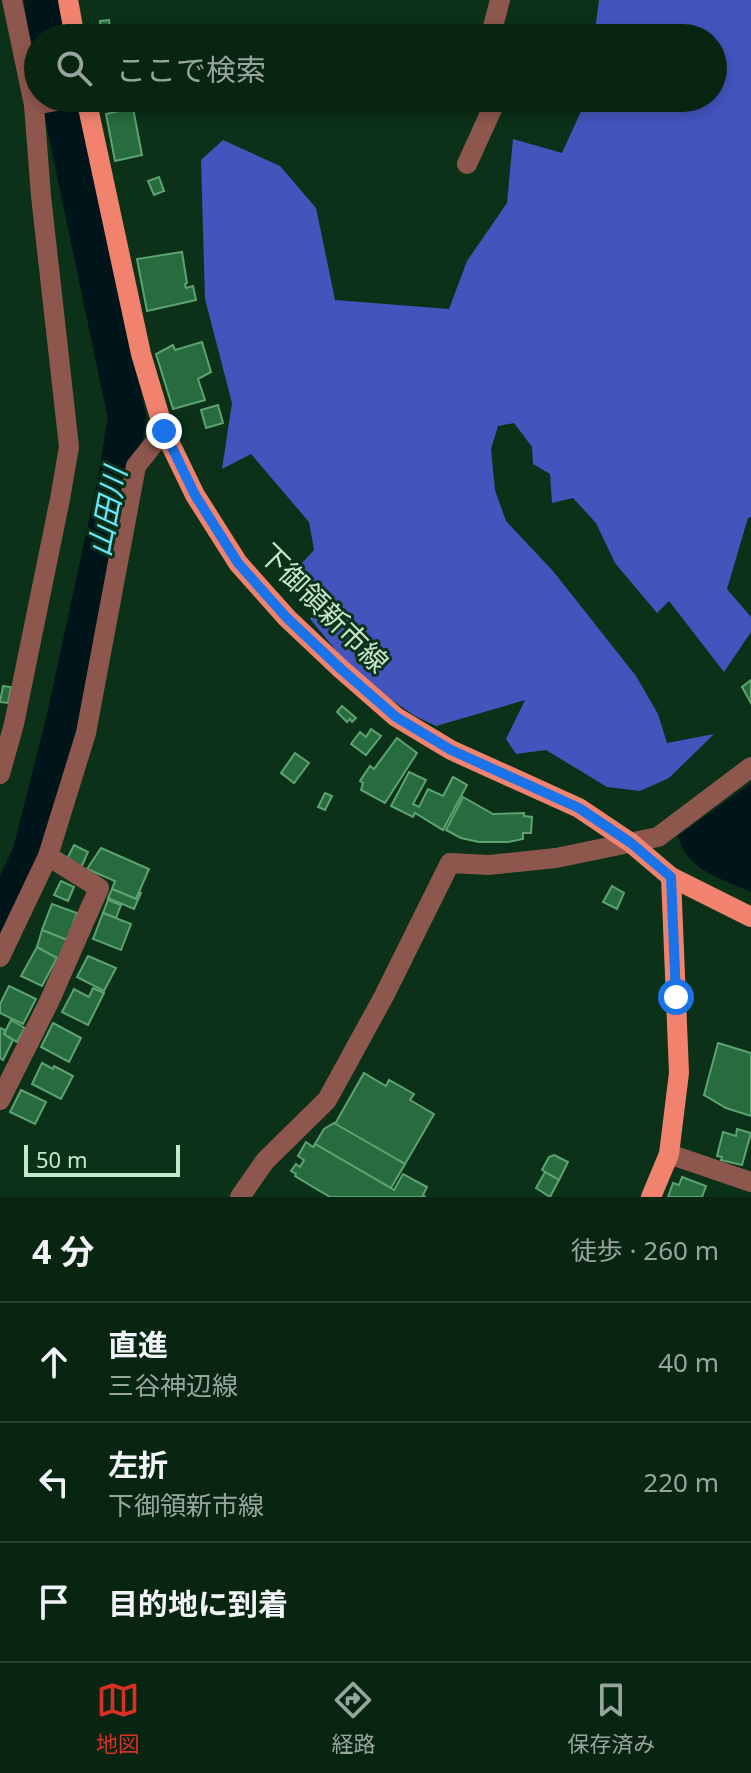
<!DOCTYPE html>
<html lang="ja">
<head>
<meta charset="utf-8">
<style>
	body { margin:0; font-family:"Noto Sans","Noto Sans JP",sans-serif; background:#112d1b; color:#f1f3f6 }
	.scale { position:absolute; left:24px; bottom:20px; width:156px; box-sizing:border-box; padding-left:8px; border:4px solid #c5e7cc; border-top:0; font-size:22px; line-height:28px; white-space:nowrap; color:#c5e7cc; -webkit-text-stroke:6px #0b3118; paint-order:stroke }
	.stop { position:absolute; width:24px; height:24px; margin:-18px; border:6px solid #1a73e8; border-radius:50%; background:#fff }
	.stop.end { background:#1a73e8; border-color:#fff; box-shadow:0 2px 8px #0008 }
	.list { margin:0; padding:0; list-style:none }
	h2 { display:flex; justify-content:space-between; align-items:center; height:104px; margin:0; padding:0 32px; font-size:34px }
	h2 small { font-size:26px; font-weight:400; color:#98a59f }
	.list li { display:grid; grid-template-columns:52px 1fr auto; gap:24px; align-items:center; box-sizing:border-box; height:120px; padding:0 32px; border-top:2px solid #294232 }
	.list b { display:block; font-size:30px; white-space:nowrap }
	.list p { margin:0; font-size:26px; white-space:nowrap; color:#98a59f }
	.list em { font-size:26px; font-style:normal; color:#98a59f }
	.icon { flex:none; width:44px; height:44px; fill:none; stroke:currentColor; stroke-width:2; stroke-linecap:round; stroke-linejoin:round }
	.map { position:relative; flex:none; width:751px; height:1197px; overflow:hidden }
	.search { position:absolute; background:#082512; box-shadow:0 4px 12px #0003; left:24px; right:24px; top:24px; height:88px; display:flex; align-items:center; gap:20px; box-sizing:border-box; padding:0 28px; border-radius:44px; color:#98a59f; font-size:30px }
	.sheet { height:464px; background:#082512 }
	nav { display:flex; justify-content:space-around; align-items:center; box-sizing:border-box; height:112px; border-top:2px solid #294232; background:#082512; font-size:22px; color:#98a59f }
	nav a { display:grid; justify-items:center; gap:4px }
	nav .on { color:#d93025 }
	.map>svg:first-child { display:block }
	.forest { fill:#4355bd }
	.water { fill:#00151a }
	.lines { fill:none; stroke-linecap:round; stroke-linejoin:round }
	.river { stroke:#00151a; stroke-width:38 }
	.building { fill:#286b3e; stroke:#5da371; stroke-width:2 }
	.minor { stroke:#8d574d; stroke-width:20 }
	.major { stroke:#f1836e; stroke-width:20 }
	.route { stroke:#1a73e8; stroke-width:10 }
	.labels { text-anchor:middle; stroke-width:6; stroke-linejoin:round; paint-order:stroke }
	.street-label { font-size:28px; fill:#c5e7cc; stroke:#0b3118 }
	.water-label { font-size:30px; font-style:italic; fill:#67e7ff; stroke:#0b3118 }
</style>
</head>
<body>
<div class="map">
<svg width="751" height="1197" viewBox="0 0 751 1197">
	<rect width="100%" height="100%" fill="#0b3118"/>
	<!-- forest -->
	<path class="forest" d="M 599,0 L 751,0 L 751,517 L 748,518 L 727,589 L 751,617 L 751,632 L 724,672 L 669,601 L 657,613 L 615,563 L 596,523 L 573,498 L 552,503 L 550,474 L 533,464 L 532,447 L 514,423 L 498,426 L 491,449 L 495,490 L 506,521 L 553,571 L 636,676 L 658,714 L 667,743 L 714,734 L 669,778 L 640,791 L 607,787 L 546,750 L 516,754 L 506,739 L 525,700 L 436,726 L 415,716 L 357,676 L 310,619 L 321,604 L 301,564 L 314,550 L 309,522 L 251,454 L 222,469 L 232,403 L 205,299 L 201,160 L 223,140 L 280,166 L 316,208 L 335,300 L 449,309 L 467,261 L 507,203 L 513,139 L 562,153 L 587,98 L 713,98 L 713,38 L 594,38 Z"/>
	<!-- water -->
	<path class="water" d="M 751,783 L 751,892 C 722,879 686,870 678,836 Z"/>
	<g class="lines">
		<!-- river -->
		<g class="river">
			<path d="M 43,0 L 49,38"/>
			<path d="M 0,919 L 31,855 L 65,721 L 117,480 L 127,417 L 60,98"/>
		</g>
	</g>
	<!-- building -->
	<g class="building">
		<path d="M 109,20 L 111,38 L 101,38 L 100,21 Z"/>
		<path d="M 133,108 L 142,155 L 115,161 L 106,114 Z"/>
		<path d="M 159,177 L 164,191 L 154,195 L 148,181 Z"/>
		<path d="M 182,252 L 187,283 L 185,284 L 186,288 L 193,286 L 196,300 L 147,311 L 137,259 Z"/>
		<path d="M 202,342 L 211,372 L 198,379 L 205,400 L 173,409 L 156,354 L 173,345 L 175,350 Z"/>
		<path d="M 218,405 L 223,423 L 206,428 L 201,410 Z"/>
		<path d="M 751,680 L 751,703 L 742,687 Z"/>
		<path d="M 3,686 L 11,687 L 8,703 L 0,702 Z"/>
		<path d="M 342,706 L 356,718 L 352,722 L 350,719 L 347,722 L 337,712 Z"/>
		<path d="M 371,729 L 381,736 L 366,755 L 351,744 L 360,732 L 366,737 Z"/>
		<path d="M 397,738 L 417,753 L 385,803 L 361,790 L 363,783 L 360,781 L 370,766 L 374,769 Z"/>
		<path d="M 295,753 L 309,763 L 294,783 L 281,773 Z"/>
		<path d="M 409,772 L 426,780 L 413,804 L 419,807 L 428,789 L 443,796 L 453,777 L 467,785 L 443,830 L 415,813 L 413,817 L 391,806 Z"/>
		<path d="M 325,793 L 332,796 L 325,810 L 318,807 Z"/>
		<path d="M 463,797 L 493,814 L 524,813 L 524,816 L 532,817 L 531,833 L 523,833 L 523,839 L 508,842 L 479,842 L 461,838 L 446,830 Z"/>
		<path d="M 74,845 L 88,852 L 81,868 L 66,861 Z"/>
		<path d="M 101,848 L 149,869 L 136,899 L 112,889 L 115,881 L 87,869 Z"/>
		<path d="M 61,881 L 74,887 L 68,901 L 54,895 Z"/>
		<path d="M 612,886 L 624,893 L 617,909 L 603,902 Z"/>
		<path d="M 112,889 L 136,899 L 139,892 L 141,893 L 134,909 L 108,898 Z"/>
		<path d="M 108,900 L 121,905 L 116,918 L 103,913 Z"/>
		<path d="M 52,904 L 77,913 L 67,940 L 42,930 Z"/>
		<path d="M 103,913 L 131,924 L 121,950 L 93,939 Z"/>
		<path d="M 42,930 L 67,940 L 59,960 L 37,947 Z"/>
		<path d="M 37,947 L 57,958 L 42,986 L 21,976 Z"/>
		<path d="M 88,956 L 116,968 L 104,991 L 77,977 Z"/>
		<path d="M 9,986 L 36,999 L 23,1024 L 0,1013 L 0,1004 Z"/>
		<path d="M 93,988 L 104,993 L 88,1025 L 62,1012 L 74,989 L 89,997 Z"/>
		<path d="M 11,1020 L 25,1028 L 17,1042 L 4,1034 Z"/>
		<path d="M 53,1023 L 81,1038 L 69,1062 L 41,1047 Z"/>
		<path d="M 0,1028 L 5,1030 L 4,1034 L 13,1040 L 3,1060 L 0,1058 Z"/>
		<path d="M 718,1043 L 751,1053 L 751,1116 L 726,1108 L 704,1095 Z"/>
		<path d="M 42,1063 L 53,1069 L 54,1066 L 73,1076 L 61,1099 L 32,1084 Z"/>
		<path d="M 364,1073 L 386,1086 L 389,1080 L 414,1094 L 410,1100 L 434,1114 L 405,1164 L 335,1124 Z"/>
		<path d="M 21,1090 L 46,1102 L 35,1124 L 10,1112 Z"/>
		<path d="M 334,1123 L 405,1164 L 391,1188 L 315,1144 L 324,1129 Z"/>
		<path d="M 737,1129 L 751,1133 L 742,1165 L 721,1160 L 722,1157 L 717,1156 L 723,1132 L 736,1136 Z"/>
		<path d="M 306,1142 L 313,1147 L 315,1144 L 394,1190 L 403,1174 L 427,1187 L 423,1195 L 425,1197 L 330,1197 L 295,1176 L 296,1174 L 291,1171 L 296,1164 L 300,1167 L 304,1160 L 298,1156 Z"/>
		<path d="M 554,1155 L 568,1162 L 559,1180 L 542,1170 L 549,1157 Z"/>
		<path d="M 545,1172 L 559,1180 L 550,1197 L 536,1188 Z"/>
		<path d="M 682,1177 L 706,1186 L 702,1197 L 668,1197 L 673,1183 L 679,1185 Z"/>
	</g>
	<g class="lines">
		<!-- minor -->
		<g class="minor">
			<path d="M 490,38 L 500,0"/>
			<path d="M 34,105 L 73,98"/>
			<path d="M 467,164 L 497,98"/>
			<path d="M 0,774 L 14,724 L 60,499 L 69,447 L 41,196 L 34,105 L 12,0"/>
			<path d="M 0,957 L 48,856 L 86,733 L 136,466 L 164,431"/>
			<path d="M 0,1100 L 49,1002 L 99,888 L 48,856"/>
			<path d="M 669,1154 L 751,1182"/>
			<path d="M 240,1197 L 265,1161 L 327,1100 L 384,996 L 450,863 L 489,865 L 556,858 L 658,837 L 751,767"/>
		</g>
		<!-- major -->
		<g class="major">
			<path d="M 68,0 L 75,38"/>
			<path d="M 86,98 L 141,354 L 164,431 L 195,495 L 238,563 L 287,618 L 341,669 L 396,717 L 451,750 L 579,808 L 631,843 L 671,877 L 751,917"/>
			<path d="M 651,1197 L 669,1154 L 679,1073 L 671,877"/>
		</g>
	</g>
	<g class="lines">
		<!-- route -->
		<path class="route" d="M 164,431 L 195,495 L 238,563 L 287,618 L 341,669 L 396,717 L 451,750 L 579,808 L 631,843 L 671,877 L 676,997"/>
	</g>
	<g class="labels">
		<!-- street labels -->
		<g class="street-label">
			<text transform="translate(324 608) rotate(45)" y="10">下御領新市線</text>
		</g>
		<!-- water labels -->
		<g class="water-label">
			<text transform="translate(108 512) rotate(-79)" y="10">山田川</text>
		</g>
	</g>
</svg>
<div class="scale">50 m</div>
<div class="stop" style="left:676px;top:997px"></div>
<div class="stop end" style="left:164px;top:431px"></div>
<div class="search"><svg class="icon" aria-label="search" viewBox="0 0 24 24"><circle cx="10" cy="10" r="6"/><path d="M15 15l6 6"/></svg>ここで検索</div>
</div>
<section class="sheet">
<h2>4 分<small>徒歩 · 260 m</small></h2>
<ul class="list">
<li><svg class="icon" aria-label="ahead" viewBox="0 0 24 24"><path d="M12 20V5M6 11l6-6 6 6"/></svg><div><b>直進</b><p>三谷神辺線</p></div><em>40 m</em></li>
<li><svg class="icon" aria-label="left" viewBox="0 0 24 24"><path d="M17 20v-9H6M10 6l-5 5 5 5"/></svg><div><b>左折</b><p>下御領新市線</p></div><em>220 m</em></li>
<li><svg class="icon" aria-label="arrive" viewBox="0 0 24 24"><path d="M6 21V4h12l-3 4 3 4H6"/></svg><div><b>目的地に到着</b></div></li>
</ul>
</section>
<nav>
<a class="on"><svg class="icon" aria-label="map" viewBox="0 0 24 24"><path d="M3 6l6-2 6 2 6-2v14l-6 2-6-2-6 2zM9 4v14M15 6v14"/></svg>地図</a>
<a><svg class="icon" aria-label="directions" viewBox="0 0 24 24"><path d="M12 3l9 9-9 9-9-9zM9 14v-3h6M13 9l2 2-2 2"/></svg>経路</a>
<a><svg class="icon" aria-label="saved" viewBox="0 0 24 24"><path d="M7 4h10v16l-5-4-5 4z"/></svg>保存済み</a>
</nav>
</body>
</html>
